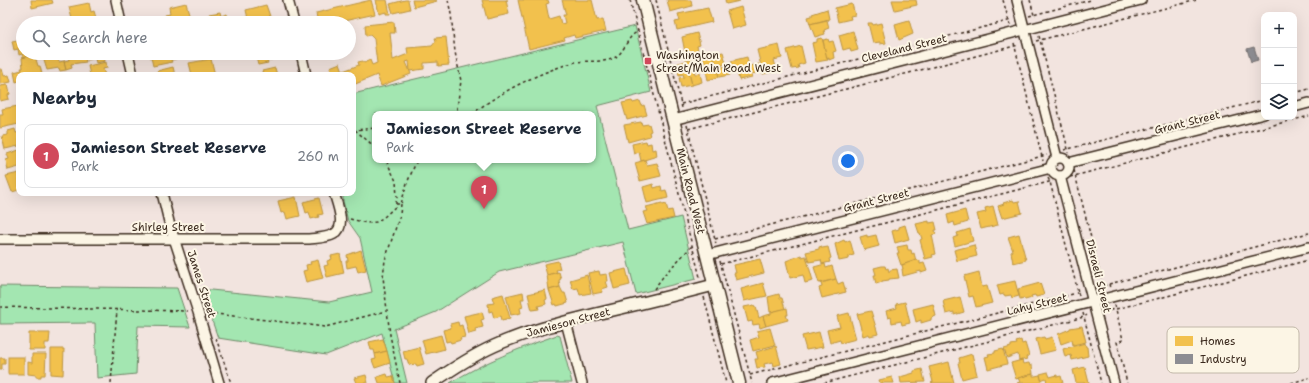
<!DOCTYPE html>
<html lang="en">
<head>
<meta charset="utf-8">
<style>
	body { margin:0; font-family:"Shantell Sans",sans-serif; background:#f6f6f7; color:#1f2937 }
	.controls { position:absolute; right:12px; top:12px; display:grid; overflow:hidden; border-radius:8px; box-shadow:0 4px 16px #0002 }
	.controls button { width:36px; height:36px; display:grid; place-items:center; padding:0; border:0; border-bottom:1px solid #e0e1e3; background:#fff; color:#1f2937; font:20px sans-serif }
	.you { position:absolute; left:848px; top:161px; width:14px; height:14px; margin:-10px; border:3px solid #fff; border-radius:50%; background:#1a73e8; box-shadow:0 0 0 6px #1a73e833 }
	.badge { display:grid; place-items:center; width:26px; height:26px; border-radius:50%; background:#d1495b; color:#fff; font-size:13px; font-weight:700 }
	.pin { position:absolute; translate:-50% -33px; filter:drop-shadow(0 1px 2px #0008) }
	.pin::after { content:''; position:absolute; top:21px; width:14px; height:12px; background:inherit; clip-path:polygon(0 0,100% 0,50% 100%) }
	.popup { position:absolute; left:372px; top:111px; width:224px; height:52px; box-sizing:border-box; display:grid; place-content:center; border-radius:8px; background:#fff; filter:drop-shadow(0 1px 3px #0005); font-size:13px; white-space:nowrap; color:#747a83 }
	.popup b { font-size:15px; color:#1f2937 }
	.popup::after { content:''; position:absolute; left:50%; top:100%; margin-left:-8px; border:8px solid transparent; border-top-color:#fff }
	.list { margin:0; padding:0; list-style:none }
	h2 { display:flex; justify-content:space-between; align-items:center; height:52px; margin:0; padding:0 16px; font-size:17px }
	h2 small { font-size:13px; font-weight:400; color:#747a83 }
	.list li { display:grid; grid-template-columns:26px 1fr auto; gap:12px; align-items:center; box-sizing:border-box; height:64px; margin:0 8px 8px; padding:0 8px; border:1px solid #e0e1e3; border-radius:8px }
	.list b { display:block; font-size:15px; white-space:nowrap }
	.list p { margin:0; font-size:13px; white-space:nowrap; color:#747a83 }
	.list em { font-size:13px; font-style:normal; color:#747a83 }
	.icon { flex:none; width:22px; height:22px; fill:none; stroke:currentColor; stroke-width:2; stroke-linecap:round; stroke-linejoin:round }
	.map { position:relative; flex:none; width:1309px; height:383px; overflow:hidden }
	.search { position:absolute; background:#fff; box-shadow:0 4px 16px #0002; left:16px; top:16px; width:340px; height:44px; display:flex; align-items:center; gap:10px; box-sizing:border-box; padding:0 14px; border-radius:22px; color:#747a83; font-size:15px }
	.panel { position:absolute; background:#fff; box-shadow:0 4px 16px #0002; left:16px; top:72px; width:340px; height:124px; border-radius:8px }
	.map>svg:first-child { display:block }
	.green { fill:#a3e6b1; stroke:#6f8868; fill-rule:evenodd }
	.homes { fill:#f2c14e; stroke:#bb9440 }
	.industry { fill:#8d8d92; stroke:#746f6f }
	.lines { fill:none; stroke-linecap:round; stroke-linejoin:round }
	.minor-casing { stroke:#3b2a1e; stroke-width:12 }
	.tertiary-casing { stroke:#3b2a1e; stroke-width:14 }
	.secondary-casing { stroke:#3b2a1e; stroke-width:15 }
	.path { stroke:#3b2a1e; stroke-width:1.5; stroke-dasharray:3 3; stroke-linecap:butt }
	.minor { stroke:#fcf5e5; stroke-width:9 }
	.tertiary { stroke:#fcf5e5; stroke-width:11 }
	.secondary { stroke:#fcf5e5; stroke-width:12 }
	.poi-dot { fill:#d1495b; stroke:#fcf5e5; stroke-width:1.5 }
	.labels { text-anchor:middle; stroke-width:4; stroke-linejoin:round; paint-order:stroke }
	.street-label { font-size:11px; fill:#3b2a1e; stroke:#fcf5e5 }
	.poi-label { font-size:11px; fill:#3b2a1e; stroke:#fcf5e5; text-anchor:start }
	.key { fill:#fcf5e5; stroke:#c2b8a9; stroke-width:1 }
	.key-label { font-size:11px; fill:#3b2a1e }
</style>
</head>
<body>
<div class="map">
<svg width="1309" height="383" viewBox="0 0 1309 383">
	<rect width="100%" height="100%" fill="#f2e4df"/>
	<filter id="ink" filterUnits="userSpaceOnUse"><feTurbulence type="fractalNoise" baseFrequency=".025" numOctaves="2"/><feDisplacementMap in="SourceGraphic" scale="8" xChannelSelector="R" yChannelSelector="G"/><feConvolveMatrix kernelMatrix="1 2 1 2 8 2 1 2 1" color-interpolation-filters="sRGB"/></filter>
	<g filter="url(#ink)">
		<!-- green -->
		<g class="green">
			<path d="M 635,26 L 651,92 L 597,106 L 628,230 L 681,217 L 696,279 L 636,294 L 623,242 L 499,272 L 436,312 L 394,329 L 407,383 L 395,383 L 382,333 L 326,355 L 218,338 L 201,289 L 329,302 L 372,292 L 360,238 L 348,221 L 343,201 L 343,193 L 353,193 L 353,94 ZM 375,114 L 593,114 L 593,160 L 375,160 Z"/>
			<path d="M 0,286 L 177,288 L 190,327 L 138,326 L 136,374 L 97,378 L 95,323 L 0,324 Z"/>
			<path d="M 557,335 L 560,336 L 572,383 L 450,383 C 484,362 520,348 557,335 Z"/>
		</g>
		<!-- homes -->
		<g class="homes">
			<path d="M 31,0 L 52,0 L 53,3 L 32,8 Z"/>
			<path d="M 371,0 L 375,14 L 335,23 L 318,23 L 316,13 Z"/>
			<path d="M 376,0 L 387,0 L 390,14 L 386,14 L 386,12 L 379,14 Z"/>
			<path d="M 405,0 L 408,0 L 410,9 L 393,13 L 390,4 Z"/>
			<path d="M 412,0 L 436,0 L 437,1 L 414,7 Z"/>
			<path d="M 482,0 L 508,0 L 506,0 L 509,14 L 487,19 Z"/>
			<path d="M 518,0 L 548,0 L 549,3 L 546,4 L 549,19 L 559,16 L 561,24 L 565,23 L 563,15 L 566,15 L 562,0 L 592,0 L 597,20 L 603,19 L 606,31 L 575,38 L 574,35 L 564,38 L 565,40 L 529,49 Z"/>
			<path d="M 667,0 L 691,0 L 692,6 L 670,12 Z"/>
			<path d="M 725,0 L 739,0 L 740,1 L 726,4 Z"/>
			<path d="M 892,0 L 916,0 L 917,5 L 895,10 Z"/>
			<path d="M 89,3 L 91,12 L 94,11 L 96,18 L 73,23 L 69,7 Z"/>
			<path d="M 186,3 L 190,17 L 166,23 L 165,15 L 170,14 L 169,7 Z"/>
			<path d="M 852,4 L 855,15 L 850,16 L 851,19 L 838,22 L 835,8 Z"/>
			<path d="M 266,5 L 271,19 L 249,23 L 246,10 Z"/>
			<path d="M 741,7 L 746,25 L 732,29 L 727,11 Z"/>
			<path d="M 708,8 L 712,22 L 677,30 L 675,22 L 680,21 L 678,14 Z"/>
			<path d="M 827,9 L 829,19 L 810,24 L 808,17 L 812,16 L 812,14 Z"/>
			<path d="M 220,12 L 221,16 L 227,14 L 228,18 L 232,17 L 234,23 L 211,23 L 209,14 Z"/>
			<path d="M 827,20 L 829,28 L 824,30 L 825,34 L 815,37 L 810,24 Z"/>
			<path d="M 909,20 L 913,34 L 899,40 L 895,24 Z"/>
			<path d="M 394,22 L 395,33 L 390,33 L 393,60 L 408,54 L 407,48 L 432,46 L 436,41 L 435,38 L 446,37 L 449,65 L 438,66 L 438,62 L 424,63 L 424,69 L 410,71 L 409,61 L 406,62 L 411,74 L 381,86 L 377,75 L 353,85 L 353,75 L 333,75 L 330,67 L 340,63 L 343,71 L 359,65 L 358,62 L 363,61 L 364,63 L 370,60 L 372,65 L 377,63 L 374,39 L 370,35 L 366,36 L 365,25 Z"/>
			<path d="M 868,23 L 872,23 L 873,25 L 881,23 L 886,43 L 880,44 L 880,42 L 873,43 Z"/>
			<path d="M 853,31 L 858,50 L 851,52 L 850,48 L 843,50 L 839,35 Z"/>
			<path d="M 697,33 L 700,45 L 697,46 L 699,54 L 686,58 L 682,37 Z"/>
			<path d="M 822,38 L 828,60 L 816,62 L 812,43 L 817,42 L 817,39 Z"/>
			<path d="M 23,39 L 23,53 L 31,53 L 32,56 L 23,58 L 22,54 L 19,55 L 18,49 L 14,50 L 12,41 Z"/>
			<path d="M 828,39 L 829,42 L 833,41 L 836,51 L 833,52 L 834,58 L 829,60 L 829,58 L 827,59 L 823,40 Z"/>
			<path d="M 779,45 L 782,58 L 774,60 L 777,71 L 763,74 L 757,50 Z"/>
			<path d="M 801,46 L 805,63 L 798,65 L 799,68 L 792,69 L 787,50 Z"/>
			<path d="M 723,52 L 726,63 L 722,65 L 722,67 L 728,66 L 730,75 L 719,77 L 713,54 Z"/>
			<path d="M 52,53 L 53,56 L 58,56 L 59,62 L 64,61 L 66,70 L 60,71 L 59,68 L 47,70 L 42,54 Z"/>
			<path d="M 67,53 L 84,53 L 86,62 L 71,64 L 72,68 L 66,70 L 64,61 L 69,60 Z"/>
			<path d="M 85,53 L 103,53 L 105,61 L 96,63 L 95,58 L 87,60 Z"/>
			<path d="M 150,53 L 174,53 L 176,59 L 171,60 L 172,62 L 153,66 Z"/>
			<path d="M 186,53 L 211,53 L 211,54 L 192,58 L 191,55 L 186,56 Z"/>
			<path d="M 255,53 L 273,53 L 274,59 L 267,61 L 268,63 L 258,65 Z"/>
			<path d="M 713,54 L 719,77 L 708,80 L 706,71 L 712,70 L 711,67 L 706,68 L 703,57 Z"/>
			<path d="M 30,56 L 30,58 L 35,56 L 38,66 L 40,66 L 42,74 L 19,75 L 19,81 L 16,82 L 14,72 L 22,70 L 21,68 L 23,68 L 22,58 Z"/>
			<path d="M 747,57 L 749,66 L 759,64 L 761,72 L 751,74 L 752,77 L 739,80 L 737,72 L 734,72 L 731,61 Z"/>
			<path d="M 211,59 L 215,75 L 198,75 L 198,74 L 192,75 L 189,63 Z"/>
			<path d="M 696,59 L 699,70 L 694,72 L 695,74 L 700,73 L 702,82 L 692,85 L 686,61 Z"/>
			<path d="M 686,61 L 692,85 L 681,87 L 679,78 L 684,77 L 683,74 L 679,75 L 676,64 Z"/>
			<path d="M 106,62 L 107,68 L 103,69 L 105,75 L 90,75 L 88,66 Z"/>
			<path d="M 173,67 L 175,75 L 158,75 L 157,71 Z"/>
			<path d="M 275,68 L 277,75 L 263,75 L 262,71 Z"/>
			<path d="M 0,69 L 2,69 L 4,76 L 9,75 L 11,82 L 0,84 Z"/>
			<path d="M 8,85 L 10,94 L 8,95 L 9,99 L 0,101 L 0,86 Z"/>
			<path d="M 632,101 L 633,103 L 640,101 L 642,106 L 644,105 L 647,115 L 627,120 L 622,103 Z"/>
			<path d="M 18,106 L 19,124 L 0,128 L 0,114 L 3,114 L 2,109 Z"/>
			<path d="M 641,122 L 642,125 L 649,124 L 651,131 L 649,132 L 650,136 L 628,142 L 624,125 Z"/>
			<path d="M 15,129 L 16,133 L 19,132 L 19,146 L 5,149 L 2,136 L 8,135 L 8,131 Z"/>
			<path d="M 646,141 L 647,144 L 651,143 L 652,150 L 656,149 L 657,156 L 641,161 L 639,152 L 634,154 L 632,144 Z"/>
			<path d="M 19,150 L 19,167 L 8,170 L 6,160 L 9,159 L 7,154 Z"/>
			<path d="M 645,160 L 647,165 L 657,163 L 661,176 L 640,181 L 635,163 Z"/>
			<path d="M 19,173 L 19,190 L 12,192 L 6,176 Z"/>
			<path d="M 653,184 L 654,188 L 661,186 L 662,191 L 666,190 L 668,198 L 647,203 L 643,187 Z"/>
			<path d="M 296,197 L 300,216 L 287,219 L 285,212 L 281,213 L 278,201 Z"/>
			<path d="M 319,198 L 323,214 L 318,215 L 319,217 L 311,219 L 309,212 L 306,213 L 303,202 Z"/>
			<path d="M 1013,200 L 1014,202 L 1019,201 L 1022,213 L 1002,218 L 998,206 L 1004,204 L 1003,203 Z"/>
			<path d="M 662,203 L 663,205 L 666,204 L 668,211 L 672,210 L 674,218 L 647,224 L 643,212 L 648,211 L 646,207 Z"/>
			<path d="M 993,206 L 998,225 L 981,229 L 977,214 L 986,212 L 985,208 Z"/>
			<path d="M 965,210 L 968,222 L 955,226 L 954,222 L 949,224 L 947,215 Z"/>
			<path d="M 929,221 L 929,223 L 935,222 L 937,230 L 935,230 L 936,234 L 932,235 L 936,254 L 932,255 L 933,257 L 925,259 L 920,240 L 922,239 L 920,233 L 919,233 L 916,224 Z"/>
			<path d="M 905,225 L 909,239 L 895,243 L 892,231 L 899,229 L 899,227 Z"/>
			<path d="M 970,229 L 973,241 L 955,246 L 953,238 L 958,236 L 957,233 Z"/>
			<path d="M 1019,234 L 1026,260 L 1013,263 L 1011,252 L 1013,251 L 1008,237 Z"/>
			<path d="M 867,235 L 867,237 L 876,235 L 879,246 L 864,250 L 860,237 Z"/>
			<path d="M 844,240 L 845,242 L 850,240 L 854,255 L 849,256 L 849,259 L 839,261 L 835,244 Z"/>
			<path d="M 907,245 L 908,250 L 911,250 L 912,254 L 914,253 L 916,261 L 901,265 L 897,253 L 899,253 L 897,247 Z"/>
			<path d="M 974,245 L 977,256 L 957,261 L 954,250 Z"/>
			<path d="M 822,246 L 822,248 L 828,247 L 831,258 L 829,259 L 830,262 L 822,264 L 821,260 L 809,262 L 806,252 L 819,249 L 819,247 Z"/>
			<path d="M 361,250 L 366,270 L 358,272 L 356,266 L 347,268 L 346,261 L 348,261 L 347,255 Z"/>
			<path d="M 340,254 L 344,273 L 327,277 L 324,266 L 328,265 L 327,261 L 332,259 L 331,256 Z"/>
			<path d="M 801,255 L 802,257 L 806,256 L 813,281 L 805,283 L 803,275 L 790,278 L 786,261 Z"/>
			<path d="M 760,259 L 764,273 L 736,280 L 734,273 L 736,273 L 734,265 Z"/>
			<path d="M 318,260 L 323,278 L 306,282 L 303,271 L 307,270 L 306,265 L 311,264 L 310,262 Z"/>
			<path d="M 916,260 L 920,261 L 920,264 L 924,263 L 927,271 L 921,273 L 921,271 L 903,276 L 902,269 L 903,269 L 902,265 Z"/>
			<path d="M 558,261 L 560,269 L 556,270 L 557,272 L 547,275 L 544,264 Z"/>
			<path d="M 825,264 L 826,268 L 832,266 L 836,279 L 819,283 L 814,267 Z"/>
			<path d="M 882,266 L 885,266 L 886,269 L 888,268 L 889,272 L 890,272 L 890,270 L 897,269 L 899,278 L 889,279 L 889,280 L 882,281 L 882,282 L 876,284 L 874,275 L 876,275 L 874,268 Z"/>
			<path d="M 626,269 L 630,285 L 614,289 L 610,273 Z"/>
			<path d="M 599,271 L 600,275 L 607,274 L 608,281 L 606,281 L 608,287 L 602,289 L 603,292 L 593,294 L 588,273 Z"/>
			<path d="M 559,272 L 561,279 L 559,280 L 560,287 L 549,290 L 547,275 Z"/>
			<path d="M 979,272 L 982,287 L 987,286 L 992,303 L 976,307 L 973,296 L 969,297 L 964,276 Z"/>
			<path d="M 587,275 L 591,293 L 580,295 L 578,288 L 573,289 L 570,280 Z"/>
			<path d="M 836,279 L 838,284 L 843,282 L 846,292 L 822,298 L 819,288 L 822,287 L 821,283 Z"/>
			<path d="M 1015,281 L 1019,296 L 1012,298 L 1011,295 L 1005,296 L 1004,294 L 1000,295 L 997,285 Z"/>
			<path d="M 763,283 L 767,296 L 744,301 L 741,289 Z"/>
			<path d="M 1040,283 L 1044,295 L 1036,297 L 1035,295 L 1031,296 L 1032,298 L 1025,300 L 1024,298 L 1020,299 L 1018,289 Z"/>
			<path d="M 560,287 L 563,293 L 565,293 L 568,303 L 557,306 L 556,304 L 554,305 L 549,290 Z"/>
			<path d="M 545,290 L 547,299 L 545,300 L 546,304 L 538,306 L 539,309 L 532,310 L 528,294 Z"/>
			<path d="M 523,292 L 524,299 L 521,299 L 523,307 L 520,308 L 521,313 L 511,315 L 506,296 Z"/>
			<path d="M 503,294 L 510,318 L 502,320 L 501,316 L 494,318 L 492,311 L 489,312 L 488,304 L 494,303 L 492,297 Z"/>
			<path d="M 779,294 L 780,298 L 782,298 L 785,309 L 770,312 L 768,297 Z"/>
			<path d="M 960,297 L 964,312 L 954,315 L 954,312 L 946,314 L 943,301 Z"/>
			<path d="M 905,302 L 910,323 L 902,325 L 901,321 L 892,323 L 891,317 L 888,318 L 886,311 L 897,308 L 896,304 Z"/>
			<path d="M 933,304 L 936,316 L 931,318 L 931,320 L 921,323 L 921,320 L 916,322 L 913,309 Z"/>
			<path d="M 754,305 L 755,307 L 756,307 L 759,318 L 763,316 L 766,326 L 760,328 L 759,324 L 753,325 L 752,321 L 748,322 L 744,307 Z"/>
			<path d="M 787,308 L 788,315 L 786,315 L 788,320 L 766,326 L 763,316 L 771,314 L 771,312 Z"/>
			<path d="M 871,311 L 878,334 L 870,336 L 869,334 L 863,336 L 857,314 Z"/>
			<path d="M 482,312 L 484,319 L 481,320 L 483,327 L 475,329 L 476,332 L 469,334 L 464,316 Z"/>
			<path d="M 849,313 L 856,339 L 841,343 L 840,340 L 830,343 L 827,330 L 840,327 L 837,316 Z"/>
			<path d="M 458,322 L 459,326 L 462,325 L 465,337 L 460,338 L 461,340 L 451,343 L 450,341 L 446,342 L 443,330 L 451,328 L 450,324 Z"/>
			<path d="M 1082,326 L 1086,342 L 1073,345 L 1072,340 L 1061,344 L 1058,334 L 1070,329 L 1070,328 Z"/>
			<path d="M 770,328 L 775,345 L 753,351 L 750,340 L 759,337 L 757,331 Z"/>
			<path d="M 819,332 L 823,347 L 806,350 L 802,336 Z"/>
			<path d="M 29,333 L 50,333 L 49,343 L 45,343 L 45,350 L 29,350 Z"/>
			<path d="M 441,335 L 445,349 L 426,354 L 422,340 Z"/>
			<path d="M 1044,337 L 1045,339 L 1052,337 L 1056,350 L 1040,354 L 1036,339 Z"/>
			<path d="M 383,339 L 387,351 L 375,354 L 374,350 L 371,350 L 369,342 Z"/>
			<path d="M 1021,340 L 1022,344 L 1025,343 L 1029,356 L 1026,357 L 1027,359 L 1019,361 L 1018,354 L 1007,358 L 1004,349 L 1011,347 L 1011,345 L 1017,344 L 1016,342 Z"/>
			<path d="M 1085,343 L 1086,347 L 1087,347 L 1088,356 L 1072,360 L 1071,355 L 1065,357 L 1063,349 Z"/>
			<path d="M 776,346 L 781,364 L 774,366 L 773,362 L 764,364 L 765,367 L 757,368 L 755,359 L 758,359 L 756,352 Z"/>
			<path d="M 419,347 L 424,364 L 417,366 L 416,364 L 409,365 L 407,359 L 405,359 L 403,351 Z"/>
			<path d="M 51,349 L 64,349 L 63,375 L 51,374 Z"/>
			<path d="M 1003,349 L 1007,364 L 988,369 L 985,357 L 989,356 L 988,354 L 995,353 L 995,351 Z"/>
			<path d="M 387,351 L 390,363 L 375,368 L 372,360 L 376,359 L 375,354 Z"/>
			<path d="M 32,354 L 46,354 L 45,375 L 41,375 L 41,377 L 36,377 L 36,375 L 28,374 L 28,362 L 32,363 Z"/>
			<path d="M 972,354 L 977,375 L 962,379 L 958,363 L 960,363 L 959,358 Z"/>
			<rect x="8" y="357" width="16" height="17"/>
			<path d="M 0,358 L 5,358 L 5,364 L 2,364 L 2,370 L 0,370 Z"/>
			<path d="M 1022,360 L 1023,364 L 1029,363 L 1030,366 L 1032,365 L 1033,374 L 1016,379 L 1011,363 Z"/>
			<path d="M 949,362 L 954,383 L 931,383 L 933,382 L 929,367 Z"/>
			<path d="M 1085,367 L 1089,383 L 1076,383 L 1073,370 Z"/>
			<path d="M 922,369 L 925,382 L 901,383 L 900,377 L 914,373 L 914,371 Z"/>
			<path d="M 1048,372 L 1050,377 L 1057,375 L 1057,377 L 1061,376 L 1063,383 L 1047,383 L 1046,378 L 1041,380 L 1040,374 Z"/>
			<path d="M 387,374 L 388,377 L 393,376 L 395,383 L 379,383 L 377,377 Z"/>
			<path d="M 1033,374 L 1033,376 L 1035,376 L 1040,375 L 1042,383 L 1017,383 L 1020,382 L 1018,378 Z"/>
			<path d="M 366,375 L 368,383 L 356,383 L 354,378 Z"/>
			<path d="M 892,377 L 894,383 L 880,383 L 879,380 Z"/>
		</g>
		<!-- industry -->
		<path class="industry" d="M 1254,47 L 1258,60 L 1251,62 L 1247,49 Z"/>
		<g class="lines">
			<defs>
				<g id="minor">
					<path d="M 116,0 L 121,23"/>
					<path d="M 288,0 L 294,23"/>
					<path d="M 1017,0 L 1057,158"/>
					<path d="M 128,53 L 133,75"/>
					<path d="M 301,53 L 306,75"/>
					<path d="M 1294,107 L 1309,103"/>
					<path d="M 673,120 L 1141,0"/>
					<circle cx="1060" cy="167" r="9"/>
					<path d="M 1068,163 L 1264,114"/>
					<path d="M 1060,176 L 1114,383"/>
					<path d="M 162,193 L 170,226 L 198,312 L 219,383"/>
					<path d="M 0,239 L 309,239 C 317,238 327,238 334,234 C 347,227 337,204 334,193"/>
					<path d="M 707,255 L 1051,168"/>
					<path d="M 566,322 L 582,383"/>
					<path d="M 772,383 L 1309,247"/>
				</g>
				<path id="tertiary" d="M 432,383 C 452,369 472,356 494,346 C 527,331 561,323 596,314 C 635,305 675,295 714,285"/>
				<path id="secondary" d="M 643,0 L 739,383"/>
			</defs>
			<!-- minor casing -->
			<use href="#minor" class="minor-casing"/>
			<!-- tertiary casing -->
			<use href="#tertiary" class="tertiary-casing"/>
			<!-- secondary casing -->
			<use href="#secondary" class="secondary-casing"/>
			<!-- path -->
			<g class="path">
				<path d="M 448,0 L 451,14 L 455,52 L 461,81 L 457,107 L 458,114"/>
				<path d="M 630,0 L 700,277"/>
				<path d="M 656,0 L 682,108"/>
				<path d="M 1003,0 L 1010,25"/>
				<path d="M 1030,0 L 1034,15"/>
				<path d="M 1029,16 L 1091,0"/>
				<path d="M 1039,36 L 1069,153"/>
				<path d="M 1036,41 L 1197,0"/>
				<path d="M 1014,43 L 1043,161"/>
				<path d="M 1294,93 L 1309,89"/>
				<path d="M 681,104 L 1012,20"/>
				<path d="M 472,114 C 500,92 538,73 572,63 C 586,59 602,64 614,58 C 626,52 626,36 639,31"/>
				<path d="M 687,125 L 716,244"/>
				<path d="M 353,129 L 355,130 L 375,128"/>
				<path d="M 688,129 L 1019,45"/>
				<path d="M 355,130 L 375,147"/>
				<path d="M 1064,150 L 1264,100"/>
				<path d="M 1074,170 L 1103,286 L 1109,284 L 1110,288"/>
				<path d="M 1070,177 L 1309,116"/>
				<path d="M 1048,178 L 1050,182 L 1079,296"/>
				<path d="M 396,204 L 401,204 L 407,183 L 417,160"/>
				<path d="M 350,219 L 367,223 L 376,222 L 384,217 L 395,207 L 397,198 L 396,181 L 386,160"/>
				<path d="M 715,239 L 1047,155"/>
				<path d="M 720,261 L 752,383"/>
				<path d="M 721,264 L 1053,181"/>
				<path d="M 1109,284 L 1309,233"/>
				<path d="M 654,289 L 665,274 L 692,246"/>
				<path d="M 704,297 L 726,383"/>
				<path d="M 1115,305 L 1123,340 L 1117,342 L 1127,383"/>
				<path d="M 0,307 L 188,311"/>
				<path d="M 1116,309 L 1309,260"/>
				<path d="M 1104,312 L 1114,309"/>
				<path d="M 208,313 L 325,327 L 386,311"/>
				<path d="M 1083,313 L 1101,383"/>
				<path d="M 216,338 L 231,383"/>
				<path d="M 750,375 L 1081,292"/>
				<path d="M 111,383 L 117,310"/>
				<path d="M 400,383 L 390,335 L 383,277 L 385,260 L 400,215 L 401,204"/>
				<path d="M 824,383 L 1084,317 L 1087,315"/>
				<path d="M 1291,383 L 1309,378"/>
			</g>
			<!-- minor -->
			<use href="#minor" class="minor"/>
			<!-- tertiary -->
			<use href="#tertiary" class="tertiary"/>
			<!-- secondary -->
			<use href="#secondary" class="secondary"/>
		</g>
	</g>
	<!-- markers -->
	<rect class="poi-dot" x="644" y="57" width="8" height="8" rx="2"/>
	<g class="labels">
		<!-- street labels -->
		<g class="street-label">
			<text transform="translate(904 48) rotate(-14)" y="4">Cleveland Street</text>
			<text transform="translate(1187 122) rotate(-14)" y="4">Grant Street</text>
			<text transform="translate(691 191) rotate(76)" y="4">Main Road West</text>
			<text transform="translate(876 200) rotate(-14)" y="4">Grant Street</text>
			<text x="168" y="231">Shirley Street</text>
			<text transform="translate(1099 276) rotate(76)" y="4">Disraeli Street</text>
			<text transform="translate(202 284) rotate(72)" y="4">James Street</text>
			<text transform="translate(1037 304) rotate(-14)" y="4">Lahy Street</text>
			<text transform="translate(568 322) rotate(-15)" y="4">Jamieson Street</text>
		</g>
		<!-- poi labels -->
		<g class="poi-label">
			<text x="656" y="59">Washington<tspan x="656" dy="13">Street/Main Road West</tspan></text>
		</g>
	</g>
	<!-- legend -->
	<rect x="1167" y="327" width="132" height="46" rx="6" class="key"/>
	<rect x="1175" y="336" width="18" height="10" fill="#f2c14e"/>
	<rect x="1175" y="354" width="18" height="10" fill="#8d8d92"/>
	<g class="key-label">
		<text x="1200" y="345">Homes</text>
		<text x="1200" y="363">Industry</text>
	</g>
</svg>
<div class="controls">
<button>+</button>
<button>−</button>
<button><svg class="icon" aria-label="layers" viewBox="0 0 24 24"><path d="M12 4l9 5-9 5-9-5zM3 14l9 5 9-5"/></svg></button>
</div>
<div class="you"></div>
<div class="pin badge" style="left:484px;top:209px">1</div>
<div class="popup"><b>Jamieson Street Reserve</b>Park</div>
<div class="search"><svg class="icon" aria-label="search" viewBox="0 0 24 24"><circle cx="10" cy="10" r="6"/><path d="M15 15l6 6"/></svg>Search here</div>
<section class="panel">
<h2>Nearby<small></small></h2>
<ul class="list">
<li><span class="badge">1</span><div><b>Jamieson Street Reserve</b><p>Park</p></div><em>260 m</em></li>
</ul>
</section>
</div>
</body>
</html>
